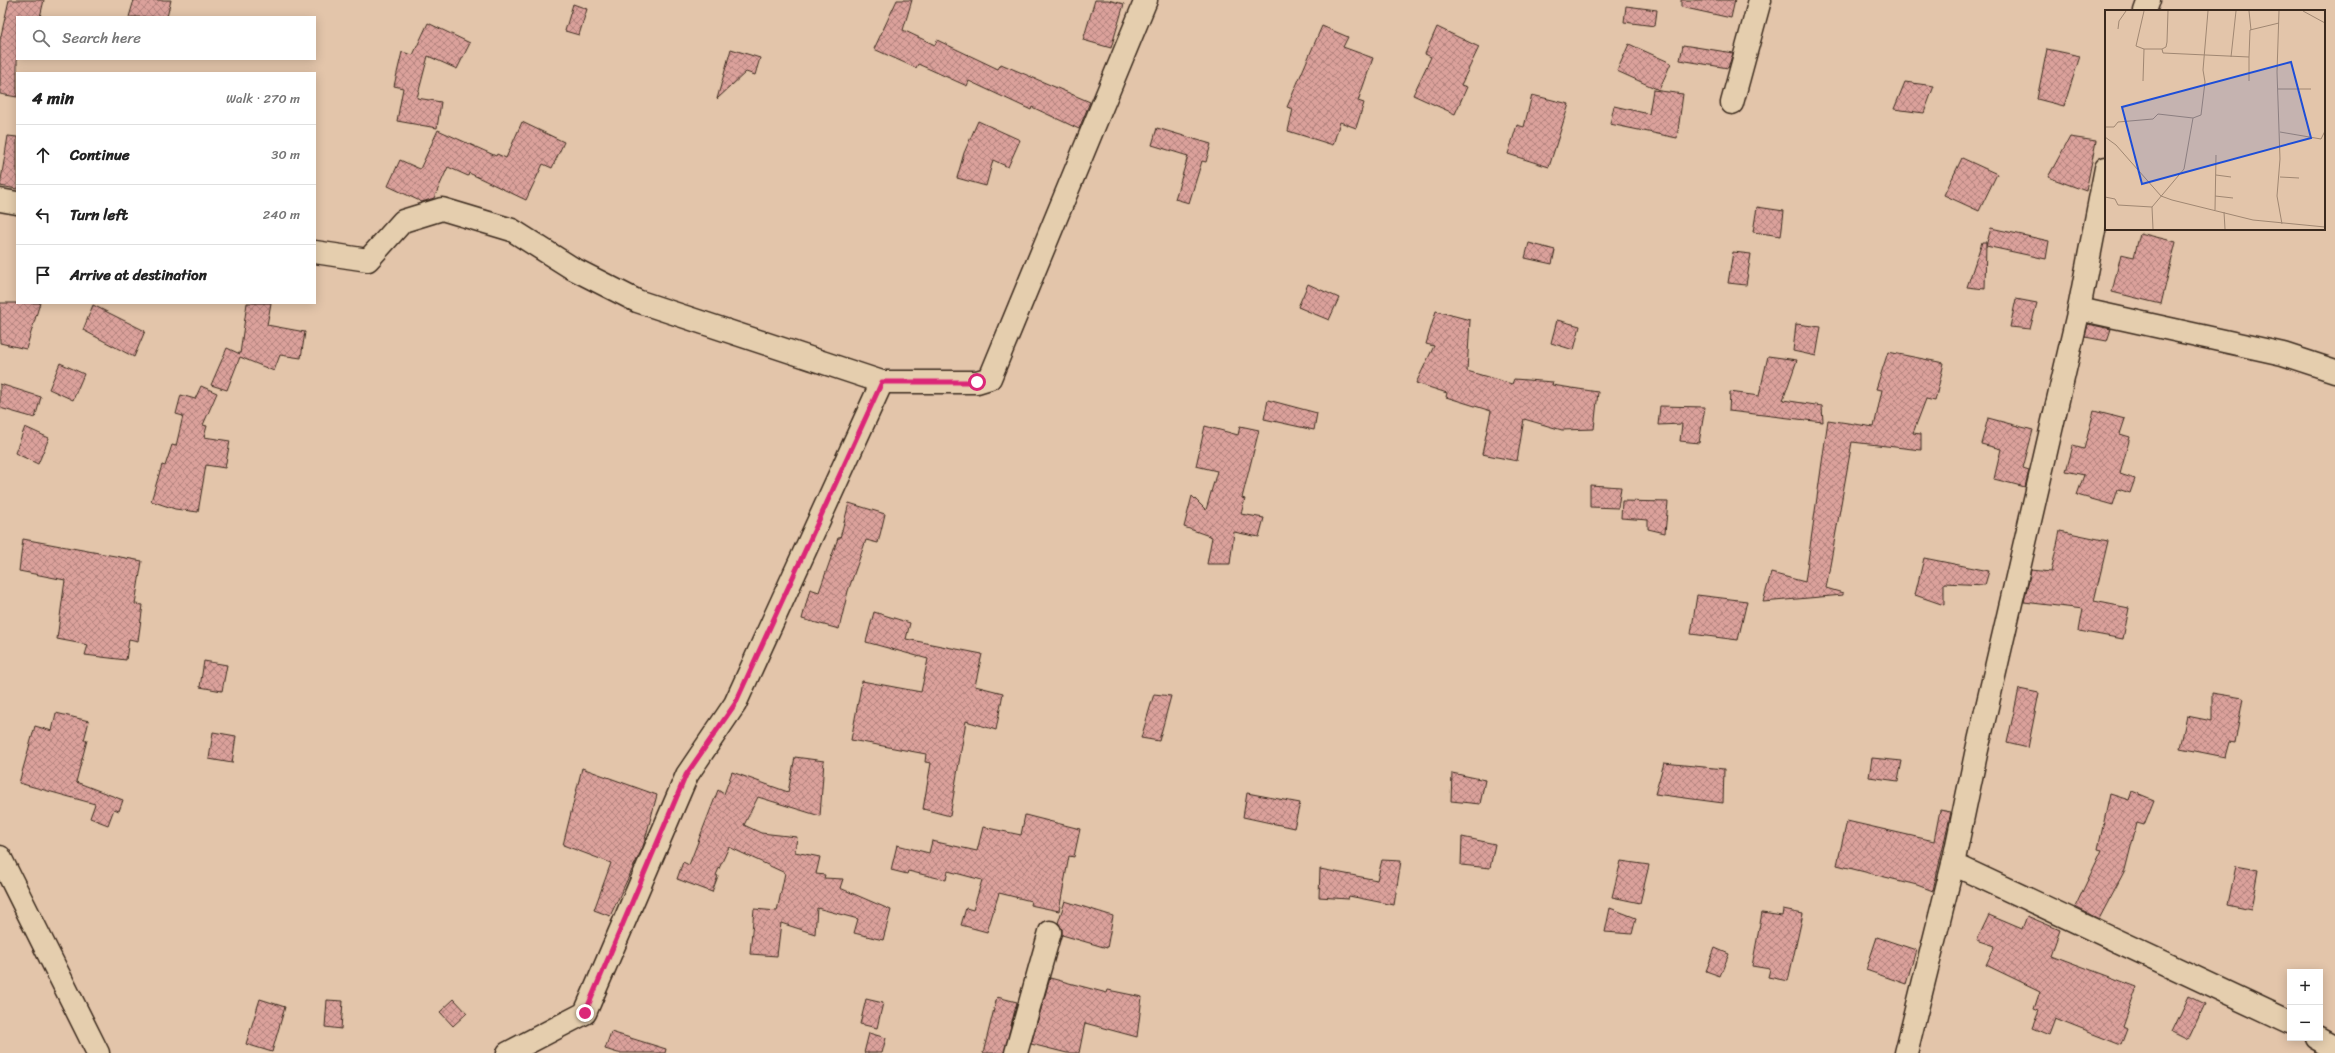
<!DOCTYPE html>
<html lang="en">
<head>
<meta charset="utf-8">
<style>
	body { margin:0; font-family:Sriracha,sans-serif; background:#f6f6f6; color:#222 }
	.controls { position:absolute; right:12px; bottom:12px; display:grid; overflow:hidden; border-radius:0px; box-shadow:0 2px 10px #0003 }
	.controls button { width:36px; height:36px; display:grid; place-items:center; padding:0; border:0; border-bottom:1px solid #e0e0e0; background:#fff; color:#222; font:20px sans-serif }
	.stop { position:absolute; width:12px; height:12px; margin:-9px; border:3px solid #db2777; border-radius:50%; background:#fff }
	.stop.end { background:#db2777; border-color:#fff; box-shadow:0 1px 4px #0008 }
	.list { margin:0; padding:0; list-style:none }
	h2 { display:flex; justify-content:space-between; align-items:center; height:52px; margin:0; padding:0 16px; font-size:17px }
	h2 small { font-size:13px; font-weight:400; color:#767676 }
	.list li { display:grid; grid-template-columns:26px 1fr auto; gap:12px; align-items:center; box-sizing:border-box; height:60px; padding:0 16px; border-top:1px solid #e0e0e0 }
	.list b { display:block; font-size:15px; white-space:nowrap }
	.list em { font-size:13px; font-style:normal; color:#767676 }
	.icon { flex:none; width:22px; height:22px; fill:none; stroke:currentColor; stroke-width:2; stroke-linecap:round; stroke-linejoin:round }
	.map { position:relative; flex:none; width:2335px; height:1053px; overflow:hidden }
	.search { position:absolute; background:#fff; box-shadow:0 2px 10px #0003; left:16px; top:16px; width:300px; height:44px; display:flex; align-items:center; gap:10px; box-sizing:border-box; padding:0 14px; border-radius:0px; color:#767676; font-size:15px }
	.panel { position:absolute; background:#fff; box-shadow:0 2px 10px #0003; left:16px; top:72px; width:300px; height:232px; border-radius:0px }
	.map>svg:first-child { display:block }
	.building { fill:url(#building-cross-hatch); stroke:#3b2a1e }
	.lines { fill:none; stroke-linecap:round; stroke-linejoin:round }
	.minor-casing { stroke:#3b2a1e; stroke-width:25 }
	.tertiary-casing { stroke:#3b2a1e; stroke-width:25 }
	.minor { stroke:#e5ceae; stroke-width:22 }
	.tertiary { stroke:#e5ceae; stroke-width:22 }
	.route { stroke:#db2777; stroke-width:5 }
	.inset-road { fill:none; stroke:#a08772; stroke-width:1 }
	.view { fill:#1d4ed8; fill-opacity:0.15; stroke:#1d4ed8; stroke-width:2 }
	.inset-edge { fill:none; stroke:#3b2a1e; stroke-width:2 }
</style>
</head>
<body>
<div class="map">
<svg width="2335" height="1053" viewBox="0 0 2335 1053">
	<defs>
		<pattern id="building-cross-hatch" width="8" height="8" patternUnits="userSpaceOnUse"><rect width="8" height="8" fill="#dba19b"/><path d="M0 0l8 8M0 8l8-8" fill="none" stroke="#b3837e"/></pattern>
	</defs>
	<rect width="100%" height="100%" fill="#e3c5aa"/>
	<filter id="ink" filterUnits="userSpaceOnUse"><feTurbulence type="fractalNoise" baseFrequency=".025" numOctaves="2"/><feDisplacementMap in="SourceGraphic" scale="8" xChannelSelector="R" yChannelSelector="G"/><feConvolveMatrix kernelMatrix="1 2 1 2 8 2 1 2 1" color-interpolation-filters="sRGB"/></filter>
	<g filter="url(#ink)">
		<!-- building -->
		<g class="building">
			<path d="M 9,0 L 44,0 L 40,17 L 17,17 L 17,97 L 0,94 L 0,40 Z"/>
			<path d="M 134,0 L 171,0 L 167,17 L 129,17 Z"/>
			<path d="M 897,0 L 912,0 L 903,30 L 935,45 L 937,40 L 998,69 L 1001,64 L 1090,102 L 1079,129 L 1032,107 L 1031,110 L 969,81 L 967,86 L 918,64 L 916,68 L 874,49 Z"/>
			<path d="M 1095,0 L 1108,0 L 1124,4 L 1111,48 L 1083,40 Z"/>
			<path d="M 1681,0 L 1735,0 L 1731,18 L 1681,7 Z"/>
			<path d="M 573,4 L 587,9 L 579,35 L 565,31 Z"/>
			<path d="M 1626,6 L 1657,10 L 1655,26 L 1624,22 Z"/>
			<path d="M 428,23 L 470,43 L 457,69 L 428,56 L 417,98 L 441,102 L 437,128 L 397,121 L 403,88 L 394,86 L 402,52 L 413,55 Z"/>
			<path d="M 1322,26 L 1348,37 L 1343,47 L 1373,58 L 1358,101 L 1364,103 L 1356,128 L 1340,122 L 1333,145 L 1288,131 L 1293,109 L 1287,107 Z"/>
			<path d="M 1437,27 L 1479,47 L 1461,85 L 1467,87 L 1455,114 L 1413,95 L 1431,57 L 1425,54 Z"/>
			<path d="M 1629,44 L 1671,63 L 1659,90 L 1617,71 Z"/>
			<path d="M 1683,45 L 1733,53 L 1728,68 L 1680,60 Z"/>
			<path d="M 731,49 L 760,58 L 755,75 L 746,72 L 717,99 Z"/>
			<path d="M 2047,49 L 2080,56 L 2064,106 L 2037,99 Z"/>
			<path d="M 1905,82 L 1934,86 L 1924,113 L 1894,109 Z"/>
			<path d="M 1653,90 L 1683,94 L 1677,138 L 1610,124 L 1614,106 L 1649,114 Z"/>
			<path d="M 1532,95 L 1569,104 L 1549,167 L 1508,154 L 1517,125 L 1524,127 Z"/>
			<path d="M 978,121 L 1020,140 L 1008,167 L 993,160 L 986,186 L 957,178 L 964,153 Z"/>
			<path d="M 522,122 L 564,142 L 552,168 L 543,164 L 526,200 L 469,173 L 468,176 L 448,167 L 434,198 L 422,202 L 388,186 L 400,160 L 420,169 L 438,130 L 496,156 L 497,154 L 506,158 Z"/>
			<path d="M 1157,128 L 1211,144 L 1206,162 L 1202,161 L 1189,203 L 1175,199 L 1188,156 L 1152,145 Z"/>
			<path d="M 8,136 L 17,137 L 17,189 L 0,186 Z"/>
			<path d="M 2070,137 L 2096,141 L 2086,191 L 2048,177 Z"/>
			<path d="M 1962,158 L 1997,174 L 1979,211 L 1944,195 Z"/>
			<path d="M 1757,207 L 1784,211 L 1781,236 L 1753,232 Z"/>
			<path d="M 1991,228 L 2049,241 L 2046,259 L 1986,246 Z"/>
			<path d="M 2140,233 L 2176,242 L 2161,304 L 2112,292 L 2121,254 L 2134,257 Z"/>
			<path d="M 1982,242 L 1986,242 L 1985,289 L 1967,287 Z"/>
			<path d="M 1529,243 L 1555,250 L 1552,264 L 1525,258 Z"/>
			<path d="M 1733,252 L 1751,254 L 1746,285 L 1728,283 Z"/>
			<path d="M 1308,284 L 1339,298 L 1329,320 L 1298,307 Z"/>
			<path d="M 2016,299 L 2037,303 L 2030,329 L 2010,327 Z"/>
			<path d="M 0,303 L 40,303 L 26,349 L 0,343 Z"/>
			<path d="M 247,303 L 271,303 L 267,325 L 305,332 L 301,358 L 280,355 L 274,371 L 240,357 L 227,390 L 211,385 L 227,348 L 240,354 Z"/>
			<path d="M 93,305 L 145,331 L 134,357 L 83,330 Z"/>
			<path d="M 1436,311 L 1470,320 L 1467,371 L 1512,384 L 1514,379 L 1553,382 L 1552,385 L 1598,392 L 1594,429 L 1562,430 L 1524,419 L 1517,461 L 1482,454 L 1491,411 L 1446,397 L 1447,393 L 1416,383 L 1434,346 L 1426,344 Z"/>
			<path d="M 1557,320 L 1580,326 L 1574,350 L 1551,343 Z"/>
			<path d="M 1796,324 L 1821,327 L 1816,356 L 1793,351 Z"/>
			<path d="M 2088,324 L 2111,329 L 2107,341 L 2085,337 Z"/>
			<path d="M 1888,352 L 1944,363 L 1935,401 L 1926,399 L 1913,433 L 1921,434 L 1921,450 L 1852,442 L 1826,588 L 1843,593 L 1843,595 L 1763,602 L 1771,573 L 1805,582 L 1828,420 L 1874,427 L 1882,390 L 1876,389 Z"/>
			<path d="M 1768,356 L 1797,360 L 1783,400 L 1822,406 L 1823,422 L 1729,411 L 1730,392 L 1759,396 Z"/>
			<path d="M 60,363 L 84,374 L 73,400 L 49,389 Z"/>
			<path d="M 0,384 L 41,397 L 35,418 L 0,408 Z"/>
			<path d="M 201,386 L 217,393 L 203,425 L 207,426 L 204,437 L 230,441 L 225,468 L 206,465 L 198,512 L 175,509 L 151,501 L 162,465 L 165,466 L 172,445 L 176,446 L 183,416 L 176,414 L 181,395 L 195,399 Z"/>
			<path d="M 1268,400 L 1317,413 L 1314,430 L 1264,419 Z"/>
			<path d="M 1660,406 L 1705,407 L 1699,443 L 1680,441 L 1682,424 L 1658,425 Z"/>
			<path d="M 2094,411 L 2125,419 L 2120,434 L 2130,437 L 2120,474 L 2135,479 L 2130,493 L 2118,489 L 2113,505 L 2077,495 L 2084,475 L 2066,471 L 2073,446 L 2084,449 Z"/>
			<path d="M 1988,418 L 2033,430 L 2023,468 L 2029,470 L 2025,487 L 1994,479 L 2001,449 L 1981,444 Z"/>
			<path d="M 1205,426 L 1238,435 L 1240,426 L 1259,430 L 1242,498 L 1245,499 L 1241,514 L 1264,518 L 1259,537 L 1234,532 L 1230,564 L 1207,564 L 1212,537 L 1184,527 L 1192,496 L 1206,510 L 1217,471 L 1196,466 Z"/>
			<path d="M 25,427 L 49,438 L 38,464 L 15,453 Z"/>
			<path d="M 1590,485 L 1621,487 L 1618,508 L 1590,507 Z"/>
			<path d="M 1622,501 L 1668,502 L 1665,533 L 1648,529 L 1648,520 L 1621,518 Z"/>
			<path d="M 849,503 L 885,514 L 878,543 L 866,540 L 848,591 L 839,629 L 802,619 L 810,589 L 819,592 L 838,538 L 840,538 Z"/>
			<path d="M 2060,531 L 2108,541 L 2094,601 L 2129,608 L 2123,639 L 2079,631 L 2083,609 L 2024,602 L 2031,570 L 2051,572 Z"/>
			<path d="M 23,539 L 142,561 L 135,604 L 143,605 L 138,641 L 129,639 L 126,660 L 85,655 L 88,645 L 57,639 L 65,580 L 19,571 Z"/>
			<path d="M 1924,558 L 1989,571 L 1985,585 L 1944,583 L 1944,605 L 1915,595 Z"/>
			<path d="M 1697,595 L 1747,601 L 1738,640 L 1691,634 Z"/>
			<path d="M 874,612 L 910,623 L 906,639 L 982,654 L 975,686 L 1003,693 L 996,730 L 966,721 L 950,816 L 923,809 L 931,763 L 925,762 L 926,754 L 851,740 L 862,681 L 921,692 L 928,659 L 866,642 Z"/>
			<path d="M 204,661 L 227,665 L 222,691 L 200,687 Z"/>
			<path d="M 2019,689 L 2039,693 L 2028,748 L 2007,743 Z"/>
			<path d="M 2212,693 L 2243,698 L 2235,743 L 2229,742 L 2225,757 L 2180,748 L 2187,716 L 2212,721 Z"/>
			<path d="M 1154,694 L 1171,696 L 1159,741 L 1141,738 Z"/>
			<path d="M 56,713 L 89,721 L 84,740 L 87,740 L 76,782 L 123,800 L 119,811 L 114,809 L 108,825 L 90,818 L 95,804 L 19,783 L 35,726 L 52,731 Z"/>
			<path d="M 213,732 L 236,736 L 232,763 L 209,759 Z"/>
			<path d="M 795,757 L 824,761 L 820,816 L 758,797 L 744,825 L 761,833 L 797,837 L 795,852 L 820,857 L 816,874 L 825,875 L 824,878 L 843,879 L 840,888 L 891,910 L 883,940 L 854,933 L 858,919 L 817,908 L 815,934 L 781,923 L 777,956 L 750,954 L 754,909 L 777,911 L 785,873 L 729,847 L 716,875 L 718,876 L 712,892 L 677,879 L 683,862 L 689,865 L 718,790 L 724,794 L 732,772 L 788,792 Z"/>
			<path d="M 1872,758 L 1902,761 L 1898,781 L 1869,777 Z"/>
			<path d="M 1664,763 L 1724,769 L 1723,803 L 1655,794 Z"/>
			<path d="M 582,768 L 657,795 L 643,847 L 610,916 L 594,910 L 611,863 L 563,845 Z"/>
			<path d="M 1452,773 L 1485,780 L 1480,804 L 1451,801 Z"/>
			<path d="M 2132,791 L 2154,800 L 2144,825 L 2137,823 L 2125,870 L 2099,919 L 2075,907 L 2102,850 L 2098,849 L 2110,794 L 2129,800 Z"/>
			<path d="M 1247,793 L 1300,803 L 1294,828 L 1243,817 Z"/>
			<path d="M 1940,810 L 1951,812 L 1933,891 L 1917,885 L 1837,865 L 1847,821 L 1934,841 Z"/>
			<path d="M 1025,815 L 1080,829 L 1074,857 L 1069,856 L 1059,911 L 1030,905 L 1031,901 L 999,893 L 987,932 L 961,925 L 966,908 L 973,910 L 982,880 L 948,871 L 946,880 L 908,871 L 907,874 L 891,870 L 897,845 L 929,853 L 932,841 L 977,851 L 983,827 L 1021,835 Z"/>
			<path d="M 1462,837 L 1495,844 L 1490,868 L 1461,865 Z"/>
			<path d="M 1382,860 L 1401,861 L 1394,905 L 1349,896 L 1348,899 L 1319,897 L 1320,869 L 1377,880 Z"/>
			<path d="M 1621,861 L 1649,865 L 1640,903 L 1612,897 Z"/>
			<path d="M 2236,866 L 2258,870 L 2251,909 L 2228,904 Z"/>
			<path d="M 1065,901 L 1113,916 L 1107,948 L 1062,935 L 1062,929 L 1058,923 Z"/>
			<path d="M 1610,908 L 1636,918 L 1632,934 L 1605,932 Z"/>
			<path d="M 1783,910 L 1803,914 L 1788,981 L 1768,977 L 1770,969 L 1752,966 L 1762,913 L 1782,916 Z"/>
			<path d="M 1989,915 L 2022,929 L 2027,916 L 2060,930 L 2051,955 L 2137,987 L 2123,1027 L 2127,1029 L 2121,1045 L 2055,1019 L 2049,1035 L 2032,1028 L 2039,1011 L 2034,1009 L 2040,991 L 1986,965 L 1995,946 L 1977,940 Z"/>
			<path d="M 1877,937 L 1916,950 L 1906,984 L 1866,970 Z"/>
			<path d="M 1715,948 L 1729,954 L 1720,976 L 1706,971 Z"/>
			<path d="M 1050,978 L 1107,993 L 1108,990 L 1142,997 L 1137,1037 L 1085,1023 L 1079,1053 L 1067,1053 L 1031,1044 Z"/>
			<path d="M 2189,996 L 2205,1004 L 2188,1040 L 2172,1032 Z"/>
			<path d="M 997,997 L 1017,1002 L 1004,1053 L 983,1053 Z"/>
			<path d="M 260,999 L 285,1007 L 272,1052 L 246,1044 Z"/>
			<path d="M 454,999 L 467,1013 L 453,1026 L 440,1012 Z"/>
			<path d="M 866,999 L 883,1003 L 877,1028 L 860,1024 Z"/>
			<path d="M 327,1000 L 343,1001 L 341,1029 L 325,1027 Z"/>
			<path d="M 611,1032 L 666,1049 L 665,1053 L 618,1053 L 605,1049 Z"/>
			<path d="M 869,1033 L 886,1038 L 882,1053 L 864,1053 Z"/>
		</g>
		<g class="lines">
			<defs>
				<g id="minor">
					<path d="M 2145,11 L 2149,0"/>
					<path d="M 1732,103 L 1760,0"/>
					<path d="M 0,200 L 17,203"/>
					<path d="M 315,252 L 368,260 L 403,221 L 442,209 L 512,230 L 572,268 L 637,301 L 882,382"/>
					<path d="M 2079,309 L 2283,354 L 2335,371"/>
					<path d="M 1953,864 L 2290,1022"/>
					<path d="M 2317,1038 L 2335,1048"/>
					<path d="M 508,1053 L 585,1013 L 687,775 L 735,704 L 882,382 L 977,382 L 990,378 L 1146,0"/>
					<path d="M 1016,1053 L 1050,932"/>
					<path d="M 1906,1053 L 1953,864 L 1976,754 L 2079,309 L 2106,168"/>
				</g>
				<path id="tertiary" d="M 0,857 L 98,1053"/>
			</defs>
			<!-- minor casing -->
			<use href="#minor" class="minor-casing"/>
			<!-- tertiary casing -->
			<use href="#tertiary" class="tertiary-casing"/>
			<!-- minor -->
			<use href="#minor" class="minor"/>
			<!-- tertiary -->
			<use href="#tertiary" class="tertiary"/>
		</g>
	</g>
	<g class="lines" filter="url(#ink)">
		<!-- route -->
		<path class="route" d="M 585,1013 L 686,775 L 735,704 L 882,382 L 977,382"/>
	</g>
	<!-- overview -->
	<g transform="translate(2105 10)">
		<rect width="220" height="220" fill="#e3c5aa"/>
		<path class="inset-road" d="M 144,1 L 146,20M 174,1 L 172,62 L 175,149 L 172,186 L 177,214M 198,1 L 220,13M 13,19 L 14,11 L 21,1M 39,39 L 57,39 L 58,43 L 144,47 L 145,20 L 174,13M 57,39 L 61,37 L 62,32 L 63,1M 126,47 L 131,1M 38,71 L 39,39 L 31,36 L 39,1M 144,71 L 144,47M 173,79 L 206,79M 0,117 L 9,117 L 13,112 L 48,109 L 53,104 L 88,108M 175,122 L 216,129 L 220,121M 0,127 L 11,135 L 56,186 L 67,190 L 148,210 L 220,217M 111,165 L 126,167M 175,167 L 194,168M 110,186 L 128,188M 0,187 L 10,189 L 13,195 L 47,197 L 79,159 L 88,108 L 96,105 L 100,72 L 98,60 L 103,1M 47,197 L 48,219M 110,200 L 111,145M 119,202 L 120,219"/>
		<path class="view" d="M 186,52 L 206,128 L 37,174 L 17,97 Z"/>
		<rect width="220" height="220" class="inset-edge"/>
	</g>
</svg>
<div class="controls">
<button>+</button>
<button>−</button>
</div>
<div class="stop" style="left:977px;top:382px"></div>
<div class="stop end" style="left:585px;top:1013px"></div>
<div class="search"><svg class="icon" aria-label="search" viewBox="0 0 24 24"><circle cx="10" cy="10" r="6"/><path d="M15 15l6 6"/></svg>Search here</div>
<section class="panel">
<h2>4 min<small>Walk · 270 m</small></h2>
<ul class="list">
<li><svg class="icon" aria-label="ahead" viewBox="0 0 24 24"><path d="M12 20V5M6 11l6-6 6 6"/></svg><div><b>Continue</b></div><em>30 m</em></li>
<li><svg class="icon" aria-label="left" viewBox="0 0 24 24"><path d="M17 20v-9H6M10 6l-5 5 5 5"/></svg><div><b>Turn left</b></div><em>240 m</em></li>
<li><svg class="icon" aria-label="arrive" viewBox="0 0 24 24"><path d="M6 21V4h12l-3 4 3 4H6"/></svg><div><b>Arrive at destination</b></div></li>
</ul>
</section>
</div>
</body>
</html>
